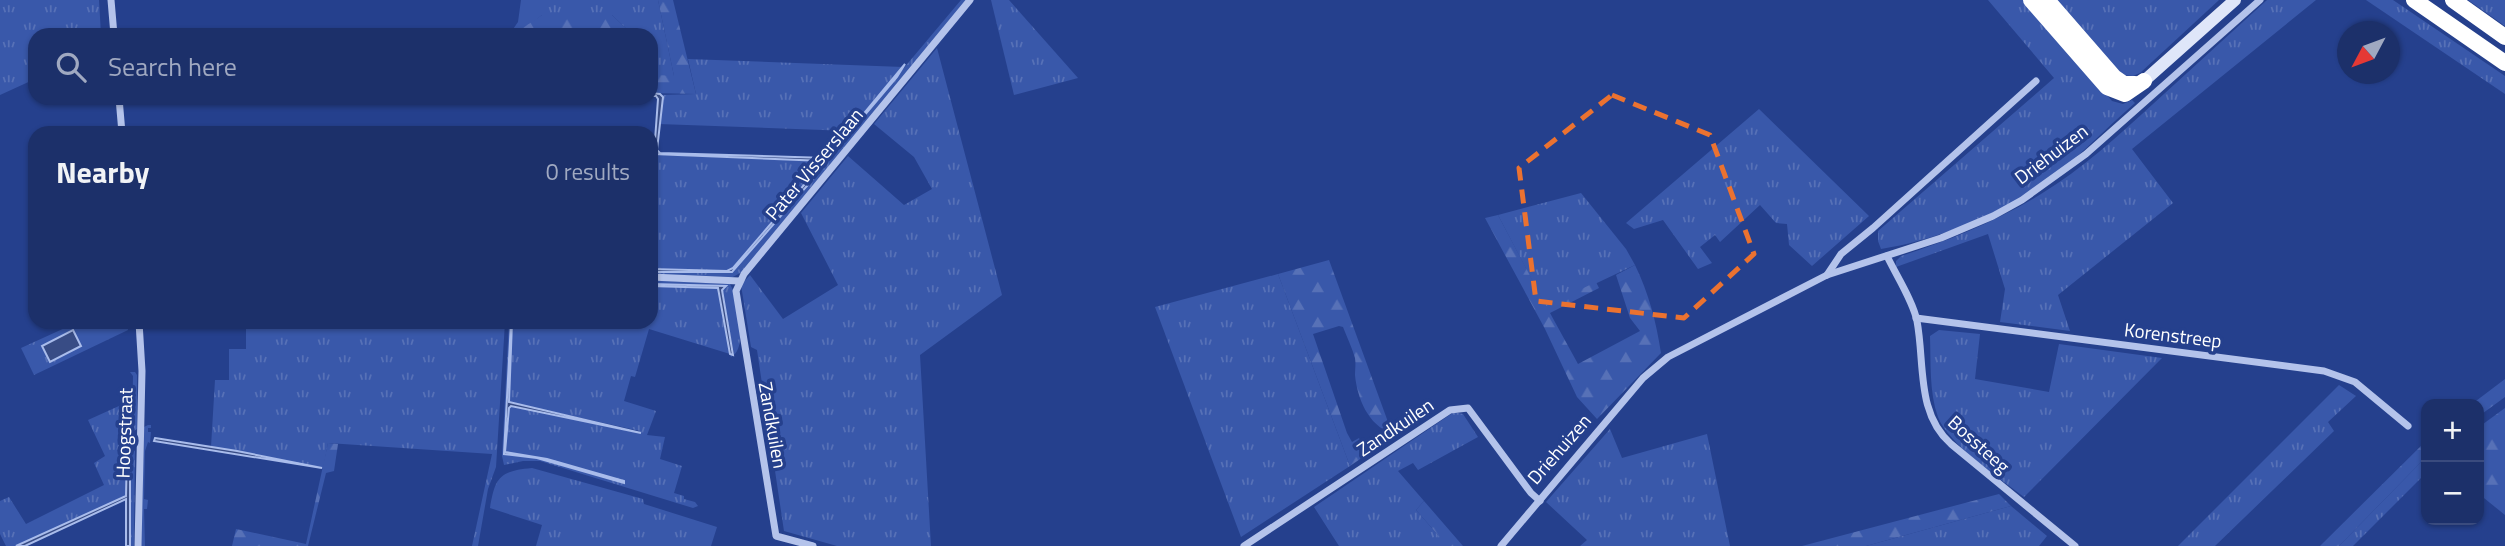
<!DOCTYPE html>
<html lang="en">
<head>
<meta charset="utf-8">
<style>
	body { margin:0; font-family:"Titillium Web",sans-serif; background:#293c72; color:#f1f3f6 }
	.controls { position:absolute; right:21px; bottom:21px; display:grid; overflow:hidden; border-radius:14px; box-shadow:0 2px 5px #0004 }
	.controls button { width:63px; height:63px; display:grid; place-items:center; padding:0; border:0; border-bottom:2px solid #3a4b7e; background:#1c306a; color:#f1f3f6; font:35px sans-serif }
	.compass { position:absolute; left:2337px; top:21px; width:63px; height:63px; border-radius:50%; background:#1c306a; box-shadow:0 2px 5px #0004; rotate:229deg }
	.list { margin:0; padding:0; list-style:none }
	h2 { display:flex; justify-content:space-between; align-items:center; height:91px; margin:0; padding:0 28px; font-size:30px }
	h2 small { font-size:23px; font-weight:400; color:#a0a9c1 }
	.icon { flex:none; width:38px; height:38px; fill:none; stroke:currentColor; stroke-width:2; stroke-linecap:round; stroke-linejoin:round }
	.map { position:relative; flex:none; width:2505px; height:546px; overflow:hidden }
	.search { position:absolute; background:#1c306a; box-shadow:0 2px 5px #0004; left:28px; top:28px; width:630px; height:77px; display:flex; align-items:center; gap:18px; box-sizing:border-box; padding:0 24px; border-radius:21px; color:#a0a9c1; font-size:26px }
	.panel { position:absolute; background:#1c306a; box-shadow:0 2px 5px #0004; left:28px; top:126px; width:630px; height:203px; border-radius:21px }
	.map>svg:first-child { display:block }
	.grass { fill:url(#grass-tufts) }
	.forest { fill:url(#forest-firs) }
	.water { fill:#384c85; stroke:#a9bceb; stroke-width:2 }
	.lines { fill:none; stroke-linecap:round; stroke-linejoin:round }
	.street { stroke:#b4c3eb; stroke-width:7 }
	.secondary { stroke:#dfe6f9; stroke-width:12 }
	.highway { stroke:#fff; stroke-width:16 }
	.marked { fill:none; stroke:#eb7230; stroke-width:5; stroke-dasharray:14 9; stroke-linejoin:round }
	.labels { text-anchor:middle; stroke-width:7; stroke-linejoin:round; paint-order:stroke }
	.street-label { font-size:19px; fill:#fff; stroke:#25408d }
</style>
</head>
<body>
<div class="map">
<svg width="2505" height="546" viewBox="0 0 2505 546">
	<defs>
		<pattern id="grass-tufts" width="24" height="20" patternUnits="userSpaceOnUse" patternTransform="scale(1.75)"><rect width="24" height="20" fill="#3958aa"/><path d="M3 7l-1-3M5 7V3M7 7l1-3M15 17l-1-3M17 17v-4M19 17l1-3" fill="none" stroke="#5771b7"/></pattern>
		<pattern id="forest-firs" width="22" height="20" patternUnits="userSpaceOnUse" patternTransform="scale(1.75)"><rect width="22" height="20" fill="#3958aa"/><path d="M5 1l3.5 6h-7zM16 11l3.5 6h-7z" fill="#5771b7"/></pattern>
	</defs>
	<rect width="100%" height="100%" fill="#25408d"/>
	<!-- grass -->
	<g class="grass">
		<path d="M 0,0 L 99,0 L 101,35 L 35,35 L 35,79 L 0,95 Z"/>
		<path d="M 521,0 L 658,0 L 674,76 L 657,76 L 651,60 L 651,35 L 633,35 L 612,15 L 542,15 L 524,29 L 513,32 L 514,35 L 509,35 L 518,22 Z"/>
		<path d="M 961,0 L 967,0 L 742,272 L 731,278 L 651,276 L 651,272 L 732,272 L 813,179 L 808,180 L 733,268 L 727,271 L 651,269 L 651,199 L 655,155 L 824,161 L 819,169 Z"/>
		<path d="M 991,0 L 1009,0 L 1078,78 L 1014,95 Z"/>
		<path d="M 1988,0 L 2025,0 L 2112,101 L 2123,104 L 2132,100 L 2135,103 C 2106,128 2076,160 2046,182 C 2001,214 1935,241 1881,249 L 1878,241 L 1878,231 L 2054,78 Z"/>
		<path d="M 2051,0 L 2219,0 L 2140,73 L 2133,76 L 2121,75 Z"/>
		<path d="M 2267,0 L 2316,0 L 2132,149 L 2173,203 L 2058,295 L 2070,331 L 2000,322 L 2005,289 L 1988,234 L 1896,267 L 1896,261 L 1901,256 C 1950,240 1997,221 2041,194 C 2082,169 2118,136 2153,104 C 2191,69 2229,35 2267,0 Z"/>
		<path d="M 2366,0 L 2393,0 L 2505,76 L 2505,94 Z"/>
		<path d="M 2468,0 L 2505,0 L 2505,26 Z"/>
		<path d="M 937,48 L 1002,295 L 920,355 L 931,546 L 837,546 L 784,531 L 757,350 L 751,347 L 741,285 L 750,275 L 783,319 L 838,285 L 801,213 L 848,156 L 904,205 L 932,189 L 914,157 L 874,124 Z"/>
		<path d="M 688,59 L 903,67 L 850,131 L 659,124 L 663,97 L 661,95 L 696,94 Z"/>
		<path d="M 1759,109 L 1869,216 L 1812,266 L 1789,245 L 1787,224 L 1776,223 L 1760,205 L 1720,242 L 1715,235 L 1700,247 L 1712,263 L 1698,269 L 1663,220 L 1634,229 L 1626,223 Z"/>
		<path d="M 1581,193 L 1626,249 L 1635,265 L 1546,307 L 1498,215 Z"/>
		<path d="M 1278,274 L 1350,466 L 1241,537 L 1155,307 Z"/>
		<path d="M 651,280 L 730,284 L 733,290 C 735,308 749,347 731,357 L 730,354 L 649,329 L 635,377 L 631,376 L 624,401 L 656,411 L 647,435 L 665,437 L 660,459 L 682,466 L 674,493 L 684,496 L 684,499 L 695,502 L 698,506 L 693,508 L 540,461 L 523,461 L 504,465 L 502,456 L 509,322 L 511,322 L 504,454 L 537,458 L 624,483 L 547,459 L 505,452 L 509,408 L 511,406 L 638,433 L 640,431 L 509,402 L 512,322 L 651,322 L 651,286 L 718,288 L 730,354 L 734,354 L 722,290 L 726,288 L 716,285 L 651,284 Z"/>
		<path d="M 78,322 L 127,322 L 128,330 L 34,375 L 21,348 Z"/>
		<path d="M 246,322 L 505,322 L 496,467 L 488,489 L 478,546 L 472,546 L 492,454 L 328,443 L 323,469 L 211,447 L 215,380 L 229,380 L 229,349 L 246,349 Z"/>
		<path d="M 1939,330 L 1980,334 L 1975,379 L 2049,392 L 2059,344 L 2162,358 L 2024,497 C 2001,479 1948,444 1938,417 C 1929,392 1931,362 1930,336 Z"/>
		<path d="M 130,372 L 135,372 L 137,375 L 137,429 L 128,435 L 127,446 L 135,451 L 134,546 L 130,546 L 131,451 L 127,450 L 126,496 L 16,546 L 6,546 L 0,534 L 0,501 L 9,497 L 26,524 L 104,485 L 94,463 L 105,456 L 88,420 L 130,401 L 132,426 L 133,376 Z"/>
		<path d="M 2339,385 L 2356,396 L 2328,422 L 2334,431 L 2215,546 L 2178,546 Z"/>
		<path d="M 1454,412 L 1463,414 L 1478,437 L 1418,470 L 1413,463 L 1398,471 L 1424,501 L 1416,510 L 1438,535 L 1438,546 L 1339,546 L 1314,507 Z"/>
		<path d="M 148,425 L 151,425 L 151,428 L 148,428 L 148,432 L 151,432 L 150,443 L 148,442 L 145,451 L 144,499 L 148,500 L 147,509 L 144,509 L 145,546 L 141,546 L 144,427 Z"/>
		<path d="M 1610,429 L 1622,458 L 1707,434 L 1730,546 L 1580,546 L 1587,540 L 1546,502 Z"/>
		<path d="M 2426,457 L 2426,473 L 2353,546 L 2339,546 Z"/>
		<path d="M 532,468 L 643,499 L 644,504 L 717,527 L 711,546 L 536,546 L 542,525 L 490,508 C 495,478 499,471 532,468 Z"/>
		<path d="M 2011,506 L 2047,536 L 2039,546 L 1866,546 Z"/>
	</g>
	<!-- forest -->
	<g class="forest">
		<path d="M 658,0 L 673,0 L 696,94 L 651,93 L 651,60 L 657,75 L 674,76 Z"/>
		<path d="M 550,14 L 612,15 L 633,35 L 520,35 L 520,30 L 542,15 Z"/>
		<path d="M 1498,215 L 1546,306 L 1596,282 L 1599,288 L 1550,313 L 1578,364 L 1640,331 L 1630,318 L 1616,275 L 1635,265 C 1649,294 1656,321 1661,353 L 1597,419 L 1577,397 L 1545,329 L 1485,218 Z"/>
		<path d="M 1329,260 L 1392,433 C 1368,426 1357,397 1355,375 C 1355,369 1356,364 1355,358 C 1352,348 1347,337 1343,327 L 1339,326 L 1313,334 L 1347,433 L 1352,442 L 1359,438 L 1366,455 L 1350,466 L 1278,274 Z"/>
		<path d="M 2505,379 L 2505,397 L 2479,416 L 2479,404 L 2472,404 Z"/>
		<path d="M 2505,408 L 2505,515 L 2479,494 L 2479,427 Z"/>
		<path d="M 2426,441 L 2426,457 L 2339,546 L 2320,546 Z"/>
		<path d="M 328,443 L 338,444 L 334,471 L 326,473 L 308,546 L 232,546 L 236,529 L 306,544 Z"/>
		<path d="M 1999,494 L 2011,506 L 1866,546 L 1802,546 Z"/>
		<path d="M 1424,501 L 1463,546 L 1438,546 L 1438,535 L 1416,510 Z"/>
	</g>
	<!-- water -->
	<g class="water">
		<path d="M 905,64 L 897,77 L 819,169 L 818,169 L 824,161 L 654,154 L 658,99 L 656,96 L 651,96 L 651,93 L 660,94 L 663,97 L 657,150 L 660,153 L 827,158 Z"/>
		<path d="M 810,178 L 813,179 L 732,272 L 651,272 L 651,269 L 727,271 L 733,268 Z"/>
		<path d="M 651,284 L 726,286 L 722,290 L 733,355 L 730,354 L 718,288 L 651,286 Z"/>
		<path d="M 511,322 L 512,322 L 509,402 L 641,433 L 511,406 L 509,408 L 505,452 L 547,459 L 624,481 L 624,483 L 537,458 L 504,454 Z"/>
		<path d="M 73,330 L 81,346 L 50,362 L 42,346 Z"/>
		<path d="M 155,438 L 237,451 L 322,468 L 154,441 Z"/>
		<path d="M 130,449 L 130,546 L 126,546 L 126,499 L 25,546 L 16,546 L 126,496 L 127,450 Z"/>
	</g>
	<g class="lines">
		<!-- street -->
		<g class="street">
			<path d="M 111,0 L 114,35"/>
			<path d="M 119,98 L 122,133"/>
			<path d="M 1887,256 C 1896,275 1913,301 1917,321 C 1925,364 1916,413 1951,444 L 2075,546"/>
			<path d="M 1827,275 L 1841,254 L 1873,228 L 2036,81"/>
			<path d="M 651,277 L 739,281"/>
			<path d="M 1916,318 L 2324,371 L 2355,382 L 2408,426"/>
			<path d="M 138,546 L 142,371 L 139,322"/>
			<path d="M 813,546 L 776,536 L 736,291 L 744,274 L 970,0"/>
			<path d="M 1244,546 L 1450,410 L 1468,408 L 1531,493 L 1540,501"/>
			<path d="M 1501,546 L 1643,378 L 1668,357 L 1827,275 L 1941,238 L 1993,216 L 2022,200 L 2086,154 L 2260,0"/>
		</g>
		<!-- secondary -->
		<path class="secondary" d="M 2144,81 L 2235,0"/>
		<!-- highway -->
		<g class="highway">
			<path d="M 2031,0 L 2107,87 L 2125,94 L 2144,81"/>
			<path d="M 2047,0 L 2114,77 L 2124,84 L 2135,84"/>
			<path d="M 2414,0 L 2505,63"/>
			<path d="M 2453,0 L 2505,37"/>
		</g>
	</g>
	<!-- marked area -->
	<path class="marked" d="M 1612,95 L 1710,135 L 1754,254 L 1684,318 L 1536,301 L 1519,168 Z"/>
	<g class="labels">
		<!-- street labels -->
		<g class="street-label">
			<text transform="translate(2051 154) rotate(-37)" y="7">Driehuizen</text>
			<text transform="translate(814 164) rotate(-50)" y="7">Pater Visserslaan</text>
			<text transform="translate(2173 335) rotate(7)" y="7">Korenstreep</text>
			<text transform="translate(773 425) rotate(80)" y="7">Zandkuilen</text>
			<text transform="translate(1395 427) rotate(-34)" y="7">Zandkuilen</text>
			<text transform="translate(124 433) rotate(-88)" y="7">Hoogstraat</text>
			<text transform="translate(1979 444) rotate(42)" y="7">Bossteeg</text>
			<text transform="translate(1559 449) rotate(-49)" y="7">Driehuizen</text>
		</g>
	</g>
</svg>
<div class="controls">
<button>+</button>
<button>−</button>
</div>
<svg class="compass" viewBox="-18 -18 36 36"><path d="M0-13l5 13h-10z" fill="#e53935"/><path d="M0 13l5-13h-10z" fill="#a0a9c1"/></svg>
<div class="search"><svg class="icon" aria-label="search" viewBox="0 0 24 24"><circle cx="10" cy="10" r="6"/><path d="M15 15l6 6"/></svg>Search here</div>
<section class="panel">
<h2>Nearby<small>0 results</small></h2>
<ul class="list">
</ul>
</section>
</div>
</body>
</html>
